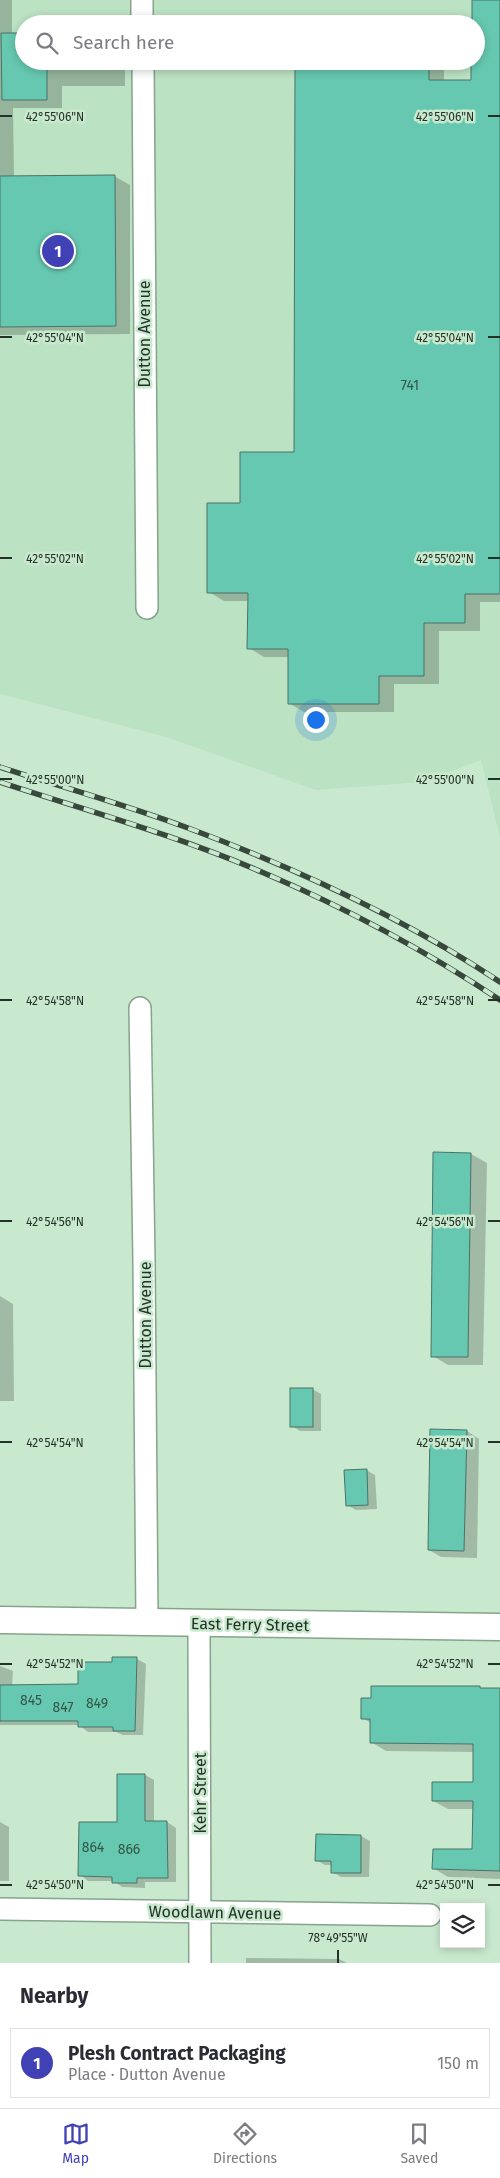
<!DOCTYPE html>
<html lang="en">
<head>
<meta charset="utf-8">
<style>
	body { margin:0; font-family:"Fira Sans",sans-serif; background:#f2f2f3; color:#2b2b33 }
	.controls { position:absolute; right:15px; bottom:15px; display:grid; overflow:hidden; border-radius:0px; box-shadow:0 2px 8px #0003 }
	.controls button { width:45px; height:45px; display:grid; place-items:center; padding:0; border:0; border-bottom:1px solid #e1e1e2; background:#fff; color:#2b2b33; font:25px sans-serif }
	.you { position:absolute; left:315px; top:719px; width:18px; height:18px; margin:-12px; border:4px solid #fff; border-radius:50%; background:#1a73e8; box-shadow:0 0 0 8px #1a73e833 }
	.badge { display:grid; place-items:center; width:32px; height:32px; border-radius:50%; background:#4141b6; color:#fff; font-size:16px; font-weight:700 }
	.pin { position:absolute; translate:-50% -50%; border:2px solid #fff; box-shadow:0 1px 5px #0006 }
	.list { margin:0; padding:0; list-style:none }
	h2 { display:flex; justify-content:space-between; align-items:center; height:65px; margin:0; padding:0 20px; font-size:21px }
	h2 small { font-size:16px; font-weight:400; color:#7c7c81 }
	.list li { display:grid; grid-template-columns:32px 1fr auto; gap:15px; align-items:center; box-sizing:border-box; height:70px; margin:0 10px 10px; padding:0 10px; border:1px solid #e1e1e2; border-radius:0px }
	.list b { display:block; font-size:19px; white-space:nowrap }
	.list p { margin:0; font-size:16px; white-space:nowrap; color:#7c7c81 }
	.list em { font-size:16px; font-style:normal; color:#7c7c81 }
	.icon { flex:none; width:28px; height:28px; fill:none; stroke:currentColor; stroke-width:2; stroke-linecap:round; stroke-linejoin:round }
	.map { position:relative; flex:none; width:500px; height:1963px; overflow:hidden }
	.search { position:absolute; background:#fff; box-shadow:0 2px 8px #0003; left:15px; right:15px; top:15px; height:55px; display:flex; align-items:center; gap:12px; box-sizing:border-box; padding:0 18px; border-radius:28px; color:#7c7c81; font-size:19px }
	.sheet { height:145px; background:#fff }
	nav { display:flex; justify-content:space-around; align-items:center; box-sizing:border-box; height:70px; border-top:1px solid #e1e1e2; background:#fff; font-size:14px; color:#7c7c81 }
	nav a { display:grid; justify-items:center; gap:2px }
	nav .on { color:#4141b6 }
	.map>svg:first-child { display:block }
	.built { fill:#bbe2c2; fill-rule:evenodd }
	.shadow { fill:#0003 }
	.building { fill:#66c8b0; stroke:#4a7368 }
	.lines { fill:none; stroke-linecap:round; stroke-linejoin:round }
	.minor-casing { stroke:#85a48b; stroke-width:24 }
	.tertiary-casing { stroke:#85a48b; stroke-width:29 }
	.minor { stroke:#fff; stroke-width:21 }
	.tertiary { stroke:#fff; stroke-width:26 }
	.rail-casing { stroke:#38483c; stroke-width:5.5 }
	.rail { stroke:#c9e9cf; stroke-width:4; stroke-dasharray:11; stroke-linecap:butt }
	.ticks { fill:none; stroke:#243127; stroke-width:2 }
	.labels { text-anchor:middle; stroke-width:5; stroke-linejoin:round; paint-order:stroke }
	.number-label { font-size:14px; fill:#345749 }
	.street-label { font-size:16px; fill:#243127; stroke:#c9e9cf }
	.ticks-label { font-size:12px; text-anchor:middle; fill:#243127; stroke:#c9e9cf; stroke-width:5; stroke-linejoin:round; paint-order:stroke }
</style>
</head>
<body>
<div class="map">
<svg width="500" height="1963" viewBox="0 0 500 1963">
	<rect width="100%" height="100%" fill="#c9e9cf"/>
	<!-- built -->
	<path class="built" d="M 0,0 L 500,0 L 500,838 L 481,760 L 423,782 L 316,790 L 166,737 L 0,694 ZM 24,24 L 476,24 L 476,61 L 24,61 Z"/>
	<!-- shadow -->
	<g class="shadow">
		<path d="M 0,0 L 12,0 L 12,34 L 24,61 L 125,61 L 125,86 L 62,86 L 62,108 L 13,108 L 14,177 L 114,176 L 130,185 L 130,334 L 0,335 Z"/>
		<path d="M 473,0 L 500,0 L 500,602 L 480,602 L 480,631 L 439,631 L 439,684 L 394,684 L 394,712 L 304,712 L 289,703 L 289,657 L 264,657 L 249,648 L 249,601 L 224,601 L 209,592 L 242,505 L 295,453 L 296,61 L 431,61 L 444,68 L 444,81 L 473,81 L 476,61 L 476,24 Z"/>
		<path d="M 434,1154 L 471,1154 L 487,1163 L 483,1365 L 448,1365 L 433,1356 Z"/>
		<path d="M 0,1296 L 13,1304 L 14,1401 L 0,1401 Z"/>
		<path d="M 312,1389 L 321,1394 L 321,1431 L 300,1431 L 292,1426 Z"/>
		<path d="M 467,1431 L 479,1439 L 477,1558 L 441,1557 L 429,1550 Z"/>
		<path d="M 366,1470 L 375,1475 L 377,1509 L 356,1510 L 347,1505 Z"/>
		<path d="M 137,1659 L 146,1664 L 143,1735 L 123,1735 L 116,1732 L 88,1732 L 79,1725 L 0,1725 L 0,1666 L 13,1671 L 12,1686 L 80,1685 L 114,1663 Z"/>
		<path d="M 500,1689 L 500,1879 L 448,1877 L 433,1868 L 473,1851 L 474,1809 L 448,1809 L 433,1801 L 474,1784 L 475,1752 L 386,1751 L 371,1742 L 371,1723 L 362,1718 Z"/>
		<path d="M 145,1775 L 154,1780 L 154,1822 L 167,1822 L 176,1828 L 176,1882 L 145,1882 L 145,1888 L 122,1887 L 114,1881 L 88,1881 L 80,1875 L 118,1824 Z"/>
		<path d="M 0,1822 L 9,1827 L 9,1881 L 0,1881 Z"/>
		<path d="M 361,1836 L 370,1841 L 369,1877 L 341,1877 L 332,1872 L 332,1865 L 325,1865 L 316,1860 Z"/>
		<path d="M 246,1958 L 339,1959 L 347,1963 L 246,1963 Z"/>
	</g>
	<!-- building -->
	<g class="building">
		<path d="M 472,0 L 500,0 L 500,594 L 465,594 L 465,623 L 424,623 L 424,676 L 379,676 L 379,704 L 288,704 L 288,649 L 247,649 L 248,593 L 207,593 L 207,503 L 240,503 L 240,452 L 294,452 L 295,61 L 429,61 L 429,80 L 471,80 L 471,61 L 476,61 L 476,24 L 472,24 Z"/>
		<path d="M 1,33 L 24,33 L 24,61 L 47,61 L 47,100 L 2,100 Z"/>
		<path d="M 115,175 L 116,326 L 0,327 L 0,176 Z"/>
		<path d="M 433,1152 L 471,1153 L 468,1357 L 431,1357 Z"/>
		<rect x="290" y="1388" width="23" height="39"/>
		<path d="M 430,1429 L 467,1430 L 464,1551 L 428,1550 Z"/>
		<path d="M 367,1469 L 368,1505 L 346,1506 L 344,1470 Z"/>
		<path d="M 112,1657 L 137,1657 L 135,1731 L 113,1731 L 113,1727 L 78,1727 L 78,1721 L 0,1721 L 0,1685 L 78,1684 L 78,1662 L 112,1662 Z"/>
		<path d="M 371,1686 L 480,1686 L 480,1688 L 500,1688 L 500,1871 L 432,1869 L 433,1849 L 472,1849 L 473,1801 L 432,1801 L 432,1782 L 473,1782 L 473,1744 L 370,1743 L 370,1719 L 361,1719 L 361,1698 L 371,1698 Z"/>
		<path d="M 117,1774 L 145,1774 L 145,1821 L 167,1821 L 168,1878 L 137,1878 L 137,1883 L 112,1883 L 112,1877 L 78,1876 L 79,1822 L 117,1822 Z"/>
		<path d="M 316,1834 L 361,1835 L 361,1873 L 331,1873 L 331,1861 L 315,1861 Z"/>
	</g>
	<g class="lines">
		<defs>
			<g id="minor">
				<path d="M 142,0 L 142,24"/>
				<path d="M 143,61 L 147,608"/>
				<path d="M 140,1008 L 144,1261 L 147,1622"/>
				<path d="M 199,1623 L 200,1963"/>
				<path d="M 0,1909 L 430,1915"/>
			</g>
			<path id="tertiary" d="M 0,1620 L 500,1627"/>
		</defs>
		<!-- minor casing -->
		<use href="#minor" class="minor-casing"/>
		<!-- tertiary casing -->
		<use href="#tertiary" class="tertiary-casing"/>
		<!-- minor -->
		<use href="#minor" class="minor"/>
		<!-- tertiary -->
		<use href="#tertiary" class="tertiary"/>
		<defs>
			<g id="rail">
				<path d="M 0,767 C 62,787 126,805 188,828 C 295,868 404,918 500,982"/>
				<path d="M 0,782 C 88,811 179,836 264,873 C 346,908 426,951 500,1000"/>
			</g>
		</defs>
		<!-- rail casing -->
		<use href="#rail" class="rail-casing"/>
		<!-- rail -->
		<use href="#rail" class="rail"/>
	</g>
	<!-- ticks -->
	<path class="ticks" d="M 0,116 L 12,116M 488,116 L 500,116M 0,337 L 12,337M 488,337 L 500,337M 0,558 L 12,558M 488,558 L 500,558M 0,779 L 12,779M 488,779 L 500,779M 0,1000 L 12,1000M 488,1000 L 500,1000M 0,1221 L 12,1221M 488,1221 L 500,1221M 0,1442 L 12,1442M 488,1442 L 500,1442M 0,1664 L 12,1664M 488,1664 L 500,1664M 0,1885 L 12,1885M 488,1885 L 500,1885M 338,1950 L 338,1963"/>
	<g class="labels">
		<!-- number labels -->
		<g class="number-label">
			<text x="410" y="390">741</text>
			<text x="31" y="1705">845</text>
			<text x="97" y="1708">849</text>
			<text x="63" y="1712">847</text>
			<text x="93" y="1852">864</text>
			<text x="129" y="1854">866</text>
		</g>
		<!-- street labels -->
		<g class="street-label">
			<text transform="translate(144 334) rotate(-90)" y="6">Dutton Avenue</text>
			<text transform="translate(145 1315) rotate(-90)" y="6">Dutton Avenue</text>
			<text transform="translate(250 1624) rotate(1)" y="6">East Ferry Street</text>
			<text transform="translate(200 1793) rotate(-90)" y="6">Kehr Street</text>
			<text transform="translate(215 1912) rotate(1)" y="6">Woodlawn Avenue</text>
		</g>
	</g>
	<g class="ticks-label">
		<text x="55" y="121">42°55'06"N</text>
		<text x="445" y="121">42°55'06"N</text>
		<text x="55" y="342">42°55'04"N</text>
		<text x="445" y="342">42°55'04"N</text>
		<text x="55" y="563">42°55'02"N</text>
		<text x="445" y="563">42°55'02"N</text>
		<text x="55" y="784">42°55'00"N</text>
		<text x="445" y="784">42°55'00"N</text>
		<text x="55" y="1005">42°54'58"N</text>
		<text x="445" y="1005">42°54'58"N</text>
		<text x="55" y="1226">42°54'56"N</text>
		<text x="445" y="1226">42°54'56"N</text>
		<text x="55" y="1447">42°54'54"N</text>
		<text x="445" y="1447">42°54'54"N</text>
		<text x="55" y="1668">42°54'52"N</text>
		<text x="445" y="1668">42°54'52"N</text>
		<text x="55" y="1889">42°54'50"N</text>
		<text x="445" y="1889">42°54'50"N</text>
		<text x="338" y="1942">78°49'55"W</text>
	</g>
</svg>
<div class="controls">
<button><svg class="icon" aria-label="layers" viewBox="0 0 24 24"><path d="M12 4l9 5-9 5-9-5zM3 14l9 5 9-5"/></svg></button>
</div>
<div class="you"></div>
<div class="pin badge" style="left:58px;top:251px">1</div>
<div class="search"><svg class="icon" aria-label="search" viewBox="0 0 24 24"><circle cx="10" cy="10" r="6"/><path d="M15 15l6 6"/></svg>Search here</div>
</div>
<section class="sheet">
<h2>Nearby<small></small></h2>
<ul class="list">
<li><span class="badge">1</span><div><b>Plesh Contract Packaging</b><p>Place · Dutton Avenue</p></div><em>150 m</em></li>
</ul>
</section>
<nav>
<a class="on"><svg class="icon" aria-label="map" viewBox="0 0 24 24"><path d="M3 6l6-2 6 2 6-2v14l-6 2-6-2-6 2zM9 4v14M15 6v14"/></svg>Map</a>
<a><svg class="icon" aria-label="directions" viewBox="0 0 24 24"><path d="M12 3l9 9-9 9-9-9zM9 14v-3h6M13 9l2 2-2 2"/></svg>Directions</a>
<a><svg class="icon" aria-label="saved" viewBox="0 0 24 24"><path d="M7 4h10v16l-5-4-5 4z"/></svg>Saved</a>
</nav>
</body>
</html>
